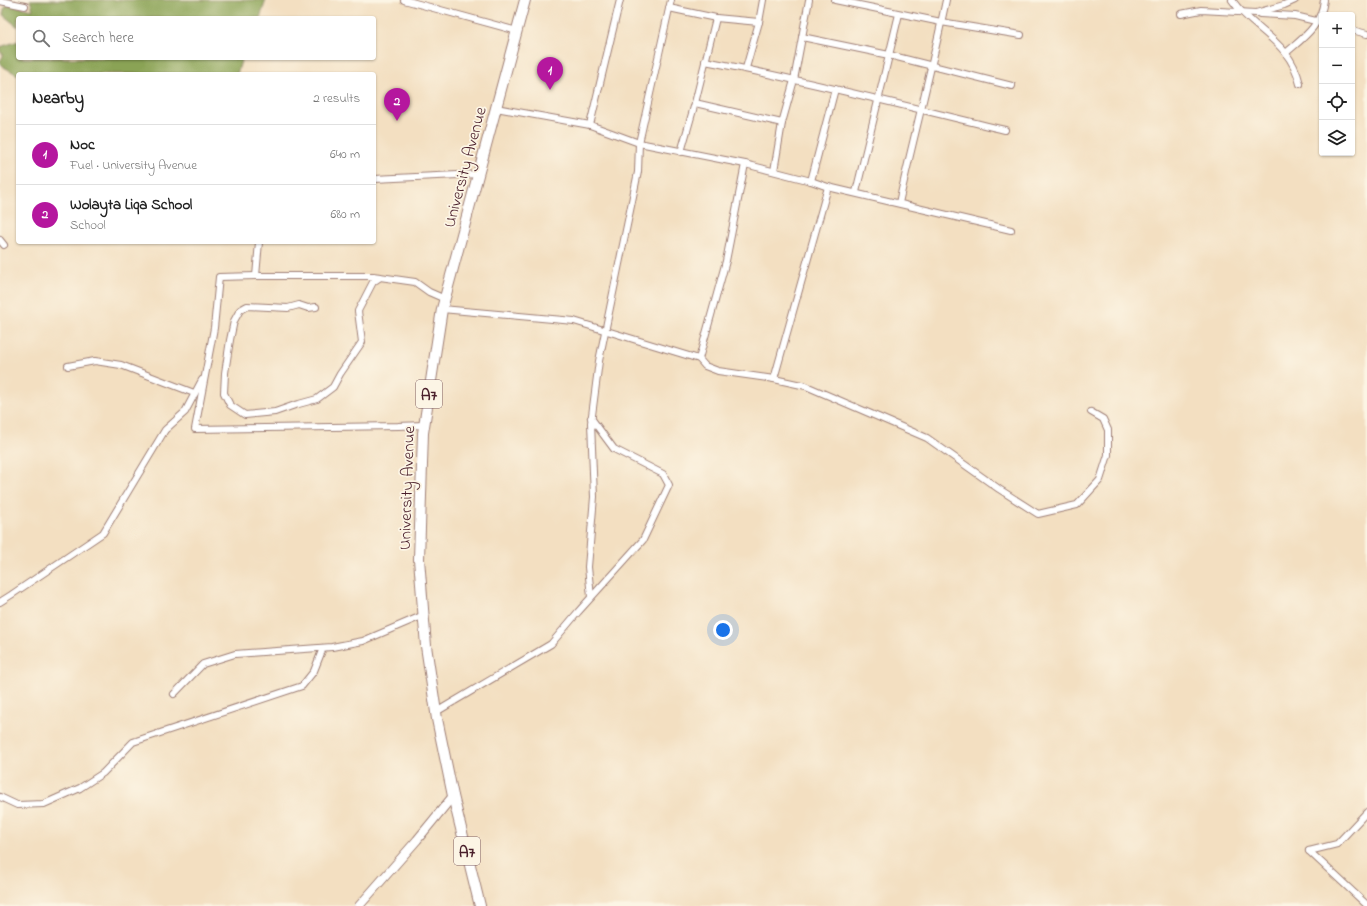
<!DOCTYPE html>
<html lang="en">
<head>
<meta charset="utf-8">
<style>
	body { margin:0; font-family:"Indie Flower",sans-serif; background:#f6f6f6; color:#222 }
	.controls { position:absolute; right:12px; top:12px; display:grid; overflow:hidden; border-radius:4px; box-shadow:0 1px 3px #0004 }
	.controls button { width:36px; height:36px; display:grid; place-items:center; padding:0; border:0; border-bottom:1px solid #e0e0e0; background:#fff; color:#222; font:20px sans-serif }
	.you { position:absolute; left:723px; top:630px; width:14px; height:14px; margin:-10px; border:3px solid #fff; border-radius:50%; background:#1a73e8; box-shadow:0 0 0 6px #1a73e833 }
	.badge { display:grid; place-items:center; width:26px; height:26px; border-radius:50%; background:#b5179e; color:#fff; font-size:13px; font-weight:700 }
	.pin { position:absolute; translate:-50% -33px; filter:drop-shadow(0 1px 2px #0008) }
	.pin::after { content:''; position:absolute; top:21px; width:14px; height:12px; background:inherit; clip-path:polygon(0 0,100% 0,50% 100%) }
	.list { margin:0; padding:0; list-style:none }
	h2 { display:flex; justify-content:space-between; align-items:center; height:52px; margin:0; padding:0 16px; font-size:17px }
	h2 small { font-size:13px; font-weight:400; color:#767676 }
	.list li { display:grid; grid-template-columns:26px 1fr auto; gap:12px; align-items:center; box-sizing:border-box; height:60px; padding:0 16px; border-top:1px solid #e0e0e0 }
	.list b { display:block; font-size:15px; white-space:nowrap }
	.list p { margin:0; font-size:13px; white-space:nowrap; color:#767676 }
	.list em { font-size:13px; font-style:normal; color:#767676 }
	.icon { flex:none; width:22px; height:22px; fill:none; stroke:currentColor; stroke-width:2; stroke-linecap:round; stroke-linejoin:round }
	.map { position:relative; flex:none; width:1367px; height:906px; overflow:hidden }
	.search { position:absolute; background:#fff; box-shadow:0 1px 3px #0004; left:16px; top:16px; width:360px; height:44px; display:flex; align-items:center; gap:10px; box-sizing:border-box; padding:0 14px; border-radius:4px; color:#767676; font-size:15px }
	.panel { position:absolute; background:#fff; box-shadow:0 1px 3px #0004; left:16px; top:72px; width:360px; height:172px; border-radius:4px }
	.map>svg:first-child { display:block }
	.forest { fill:#8aa355; stroke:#6a6140 }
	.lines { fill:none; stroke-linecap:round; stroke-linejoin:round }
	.minor-casing { stroke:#9e7f76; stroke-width:8 }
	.tertiary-casing { stroke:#9e7f76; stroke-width:10 }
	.trunk-casing { stroke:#9e7f76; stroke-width:12 }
	.minor { stroke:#fff; stroke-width:6 }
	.tertiary { stroke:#fff; stroke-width:8 }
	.trunk { stroke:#fff; stroke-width:10 }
	.labels { text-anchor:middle; stroke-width:3.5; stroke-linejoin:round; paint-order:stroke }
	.shield { fill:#fcf5e5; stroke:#7f5f63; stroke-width:1 }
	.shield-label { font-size:16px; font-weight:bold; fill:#4a1f2b }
	.street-label { font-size:17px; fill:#4a1f2b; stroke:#fcf5e5 }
</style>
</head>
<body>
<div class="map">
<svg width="1367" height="906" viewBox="0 0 1367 906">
	<rect width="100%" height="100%" fill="#fcf5e5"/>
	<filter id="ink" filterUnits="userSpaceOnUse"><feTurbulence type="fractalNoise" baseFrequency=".025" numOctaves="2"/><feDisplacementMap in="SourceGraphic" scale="8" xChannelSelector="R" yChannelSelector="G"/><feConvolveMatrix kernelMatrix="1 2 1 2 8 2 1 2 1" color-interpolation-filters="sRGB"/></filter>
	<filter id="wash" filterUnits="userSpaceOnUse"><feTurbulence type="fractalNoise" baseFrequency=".012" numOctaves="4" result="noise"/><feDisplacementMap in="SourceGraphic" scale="16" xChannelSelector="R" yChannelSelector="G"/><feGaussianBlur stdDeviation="0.9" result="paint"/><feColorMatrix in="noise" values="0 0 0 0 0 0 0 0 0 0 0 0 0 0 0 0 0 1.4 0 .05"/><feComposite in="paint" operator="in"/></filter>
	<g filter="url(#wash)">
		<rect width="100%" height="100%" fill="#f3dfc1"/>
		<!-- forest -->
		<g class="forest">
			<path d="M 30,0 L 266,0 L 260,18 L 18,18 L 18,27 L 3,15 L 4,9 L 8,4 L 33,10 Z"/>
			<path d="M 18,41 L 18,58 L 242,58 L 237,74 L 18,74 L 18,75 L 2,66 L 0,61 L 3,56 L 3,54 L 0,52 L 0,47 Z"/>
		</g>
	</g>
	<g filter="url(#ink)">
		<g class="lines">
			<defs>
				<g id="minor">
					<path d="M 404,0 L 517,31"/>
					<path d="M 835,0 L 941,22 L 1021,35"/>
					<path d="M 1232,0 C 1254,32 1290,40 1300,84"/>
					<path d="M 0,1 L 25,6"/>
					<path d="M 669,8 L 716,18 L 695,103 L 681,152"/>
					<path d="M 1181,14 L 1201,10 L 1256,13 L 1284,5 L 1295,0"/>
					<path d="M 1260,14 L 1295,16 L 1320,22"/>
					<path d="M 716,18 L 759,22"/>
					<path d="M 1352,30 L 1367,34"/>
					<path d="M 802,37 L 889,55 L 1012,86"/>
					<path d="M 1286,53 C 1304,37 1321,26 1324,0"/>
					<path d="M 705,61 C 805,80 905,106 1005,130"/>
					<path d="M 746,68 L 759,22 L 763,0"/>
					<path d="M 695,103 L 782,123"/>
					<path d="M 496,108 L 590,125 L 639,143 L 745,164 L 811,181 L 828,187 L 1011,230"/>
					<path d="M 590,125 L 620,0"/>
					<path d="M 774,171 L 782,123 L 794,80 L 809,0"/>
					<path d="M 374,179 L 479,174"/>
					<path d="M 811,181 L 835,89"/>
					<path d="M 856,192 L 899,14"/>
					<path d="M 899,203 C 914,135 932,68 946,0"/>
					<path d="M 0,240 L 4,245"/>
					<path d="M 256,276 L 259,242"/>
					<path d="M 316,307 L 308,308 L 299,305 L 288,308 L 247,306 L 240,310 L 234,321 L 230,340 L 225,373 L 224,393 L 230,405 L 245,415 L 275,412 L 295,405 L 317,399 L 333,387 L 340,374 L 362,342 L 358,311 L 373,282 L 379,278"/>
					<path d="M 442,309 L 574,321 L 699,359 L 705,366 L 718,371 L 774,379 L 806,386 L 927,438 L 999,489 L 1038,514 L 1077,505 L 1100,480 L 1108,455 L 1108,430 L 1103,419 L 1091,412"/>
					<path d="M 699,359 L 726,261 L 745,164"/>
					<path d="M 68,366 L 95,361 L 121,365 L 194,393"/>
					<path d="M 774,379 L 828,187"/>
					<path d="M 424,425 L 398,426 L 195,429 L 214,328 L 219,277 L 256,276 L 373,276 L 415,282 L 429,292 L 445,299"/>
					<path d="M 591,597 L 588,567 L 594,497 L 591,423 L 599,361 L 638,172 L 639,143 L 671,0"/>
					<path d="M 0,602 L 11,595 L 103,533 L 165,430 L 185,412 L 202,380"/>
					<path d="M 174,694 L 203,664 L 235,654 L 332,647 L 363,641 L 424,615"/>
					<path d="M 436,712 L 551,644 L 578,612 L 643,540 L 669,485 L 663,474 L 614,449 L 591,418"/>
					<path d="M 0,797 L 17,805 L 44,804 L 80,788 L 103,773 L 133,742 L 302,686 L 314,671 L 323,648"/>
					<path d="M 1309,851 L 1367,905"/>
					<path d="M 1309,851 L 1337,844 L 1367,812"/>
				</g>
				<path id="tertiary" d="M 359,906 L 417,840 L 453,796"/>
				<path id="trunk" d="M 480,906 L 453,796 L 437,719 L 426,646 L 419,559 L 423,433 L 442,309 L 525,0"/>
			</defs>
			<!-- minor casing -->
			<use href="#minor" class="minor-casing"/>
			<!-- tertiary casing -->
			<use href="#tertiary" class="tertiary-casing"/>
			<!-- trunk casing -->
			<use href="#trunk" class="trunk-casing"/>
			<!-- minor -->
			<use href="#minor" class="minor"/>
			<!-- tertiary -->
			<use href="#tertiary" class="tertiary"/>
			<!-- trunk -->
			<use href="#trunk" class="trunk"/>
		</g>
	</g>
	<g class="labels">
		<!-- shield labels -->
		<g class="shield">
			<rect x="416" y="380" width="26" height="28" rx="3"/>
			<rect x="454" y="837" width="26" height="28" rx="3"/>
		</g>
		<g class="shield-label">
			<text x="429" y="400">A7</text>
			<text x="467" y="857">A7</text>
		</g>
		<!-- street labels -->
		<g class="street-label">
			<text transform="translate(464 167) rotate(-75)" y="6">University Avenue</text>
			<text transform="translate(406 488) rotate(-88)" y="6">University Avenue</text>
		</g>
	</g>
</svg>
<div class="controls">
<button>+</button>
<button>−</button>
<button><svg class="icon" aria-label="locate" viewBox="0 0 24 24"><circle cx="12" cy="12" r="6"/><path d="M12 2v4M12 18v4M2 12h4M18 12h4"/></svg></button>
<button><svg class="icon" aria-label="layers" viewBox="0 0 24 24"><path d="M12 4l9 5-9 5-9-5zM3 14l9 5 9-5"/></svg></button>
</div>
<div class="you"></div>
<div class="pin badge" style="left:550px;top:90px">1</div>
<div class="pin badge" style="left:397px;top:121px">2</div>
<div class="search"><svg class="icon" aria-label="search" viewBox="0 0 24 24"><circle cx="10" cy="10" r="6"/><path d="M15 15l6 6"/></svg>Search here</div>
<section class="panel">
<h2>Nearby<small>2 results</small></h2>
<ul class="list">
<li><span class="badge">1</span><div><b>Noc</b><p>Fuel · University Avenue</p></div><em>640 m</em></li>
<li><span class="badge">2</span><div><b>Wolayta Liqa School</b><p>School</p></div><em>680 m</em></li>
</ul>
</section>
</div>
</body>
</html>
